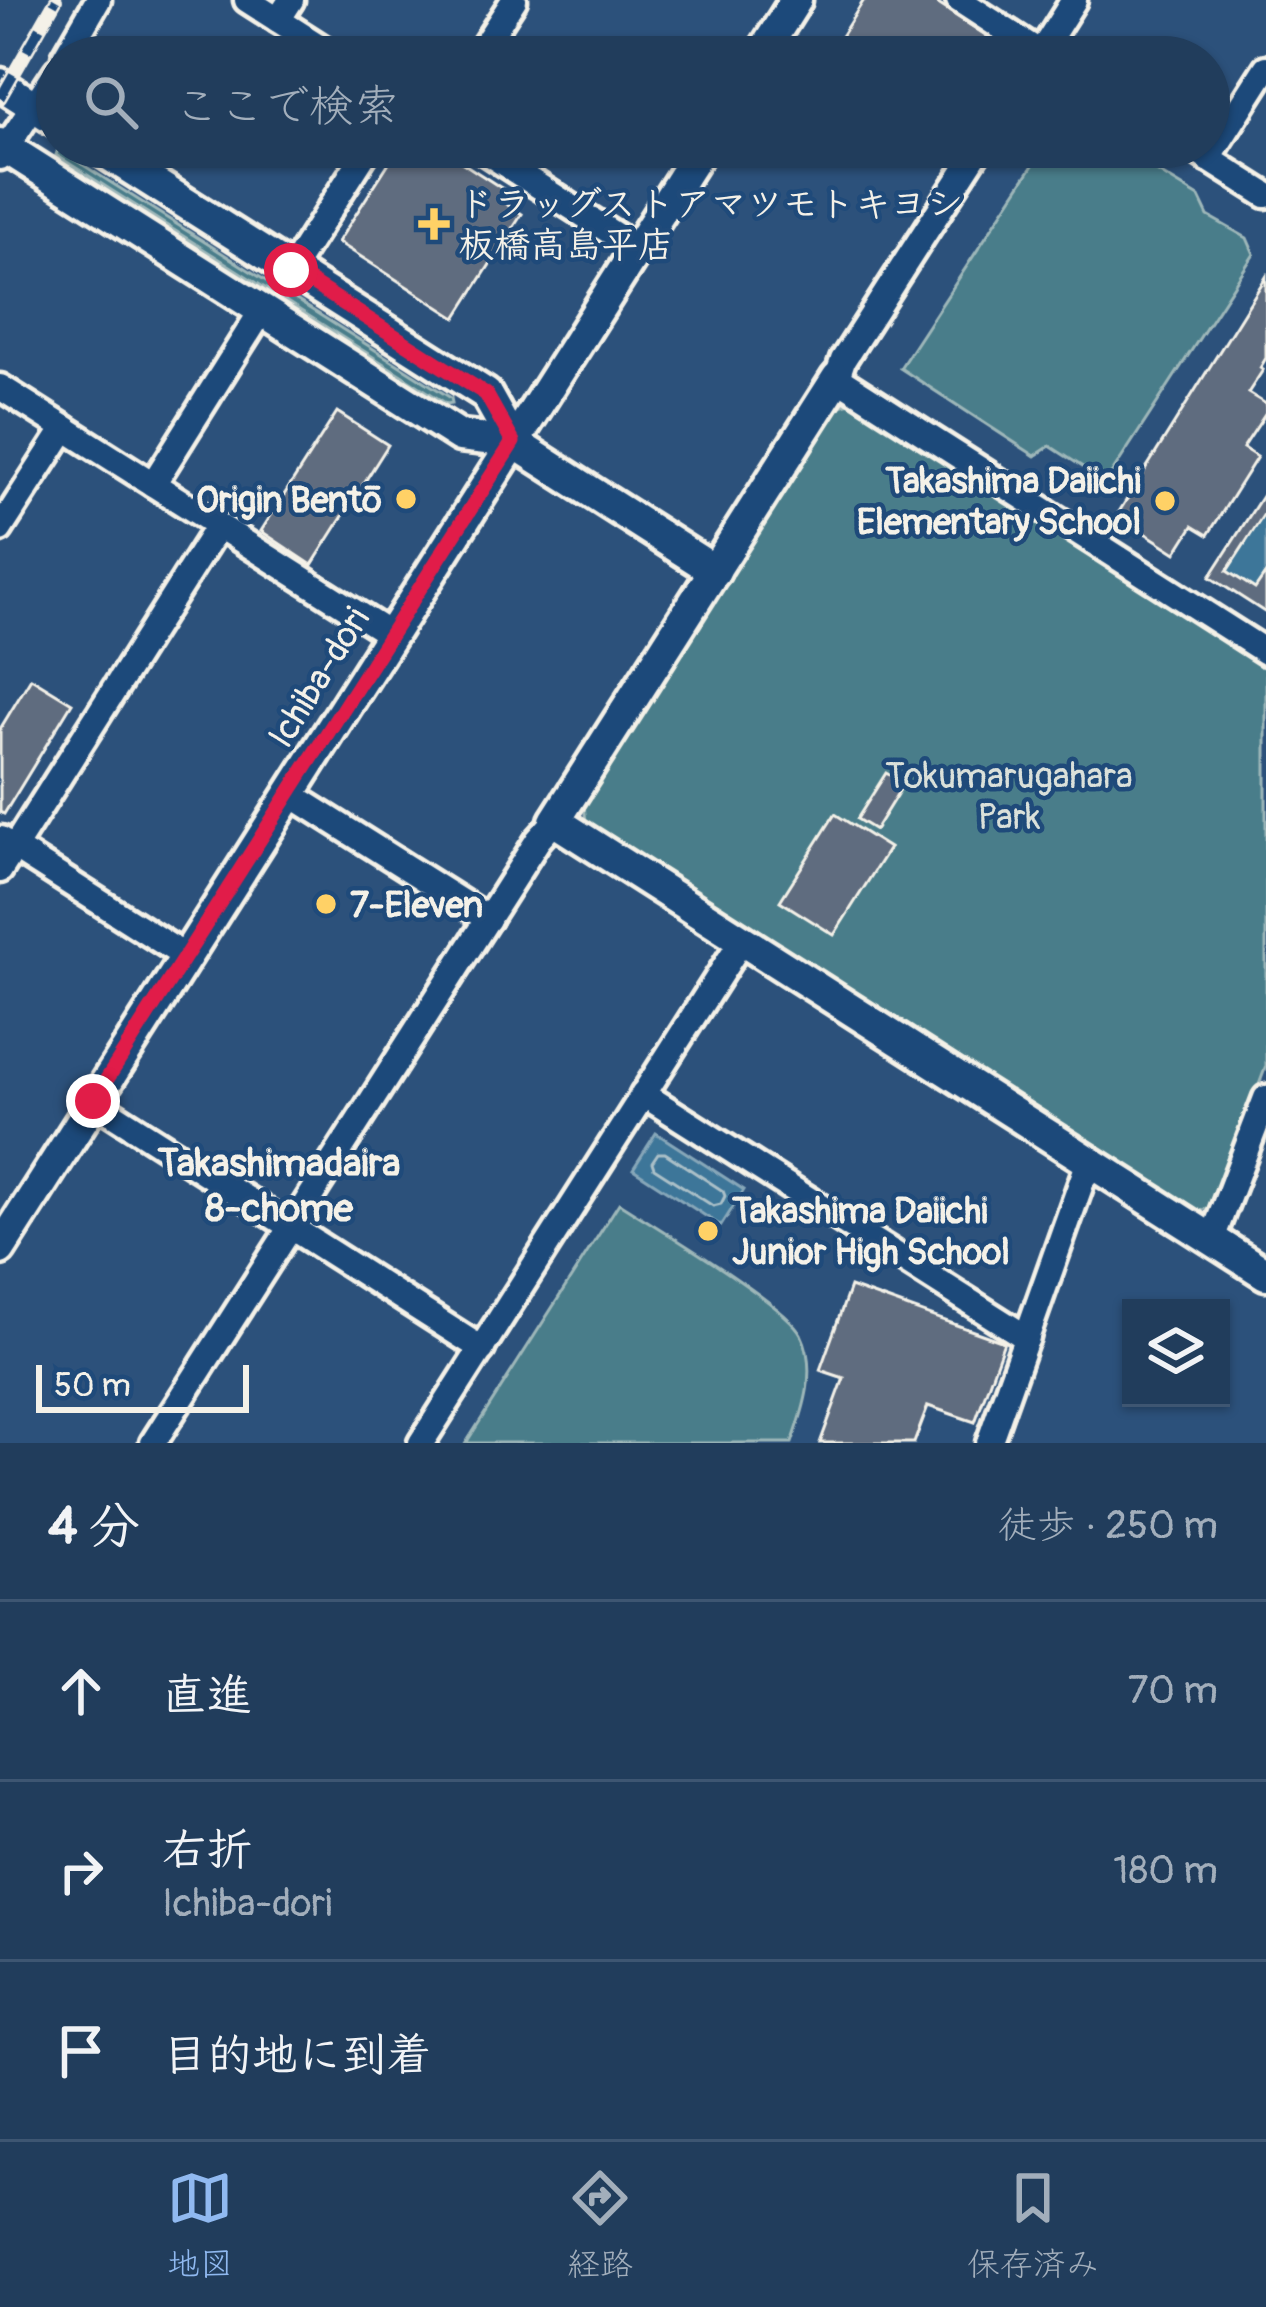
<!DOCTYPE html>
<html lang="ja">
<head>
<meta charset="utf-8">
<style>
	body { margin:0; font-family:Pangolin,"Klee One",sans-serif; background:#294462; color:#f1f3f6 }
	.controls { position:absolute; right:36px; bottom:36px; display:grid; overflow:hidden; border-radius:0px; box-shadow:0 3px 9px #0004 }
	.controls button { width:108px; height:108px; display:grid; place-items:center; padding:0; border:0; border-bottom:3px solid #3e5672; background:#213d5c; color:#f1f3f6; font:60px sans-serif }
	.scale { position:absolute; left:36px; bottom:30px; width:213px; box-sizing:border-box; padding-left:12px; border:6px solid #f4f1e8; border-top:0; font-size:33px; line-height:42px; white-space:nowrap; color:#f4f1e8; -webkit-text-stroke:9px #1f4a7a; paint-order:stroke }
	.stop { position:absolute; width:36px; height:36px; margin:-27px; border:9px solid #e11d48; border-radius:50%; background:#fff }
	.stop.end { background:#e11d48; border-color:#fff; box-shadow:0 3px 12px #0008 }
	.list { margin:0; padding:0; list-style:none }
	h2 { display:flex; justify-content:space-between; align-items:center; height:156px; margin:0; padding:0 48px; font-size:51px }
	h2 small { font-size:39px; font-weight:400; color:#a2aebb }
	.list li { display:grid; grid-template-columns:78px 1fr auto; gap:36px; align-items:center; box-sizing:border-box; height:180px; padding:0 48px; border-top:3px solid #3e5672 }
	.list b { display:block; font-size:45px; white-space:nowrap }
	.list p { margin:0; font-size:39px; white-space:nowrap; color:#a2aebb }
	.list em { font-size:39px; font-style:normal; color:#a2aebb }
	.icon { flex:none; width:66px; height:66px; fill:none; stroke:currentColor; stroke-width:2; stroke-linecap:round; stroke-linejoin:round }
	.map { position:relative; flex:none; width:1266px; height:1443px; overflow:hidden }
	.search { position:absolute; background:#213d5c; box-shadow:0 3px 9px #0004; left:36px; right:36px; top:36px; height:132px; display:flex; align-items:center; gap:30px; box-sizing:border-box; padding:0 42px; border-radius:66px; color:#a2aebb; font-size:45px }
	.sheet { height:696px; background:#213d5c }
	nav { display:flex; justify-content:space-around; align-items:center; box-sizing:border-box; height:168px; border-top:3px solid #3e5672; background:#213d5c; font-size:33px; color:#a2aebb }
	nav a { display:grid; justify-items:center; gap:6px }
	nav .on { color:#90b9f0 }
	.map>svg:first-child { display:block }
	.green { fill:#497d8a; stroke:#9eb7b9; stroke-width:3 }
	.water { fill:#3e7699; stroke:#87a7b9; stroke-width:3 }
	.lines { fill:none; stroke-linecap:round; stroke-linejoin:round }
	.shore { stroke:#abc0c8; stroke-width:3 }
	.building { fill:#5f6c7f; stroke:#f4f1e8; stroke-width:3 }
	.minor-casing { stroke:#f4f1e8; stroke-width:33 }
	.tertiary-casing { stroke:#f4f1e8; stroke-width:39 }
	.minor { stroke:#1f4a7a; stroke-width:24 }
	.tertiary { stroke:#1f4a7a; stroke-width:30 }
	.rail-casing { stroke:#f4f1e8; stroke-width:14 }
	.rail { stroke:#1f4a7a; stroke-width:9; stroke-dasharray:27; stroke-linecap:butt }
	.route { stroke:#e11d48; stroke-width:15 }
	.poi-dot { fill:#ffd166; stroke:#1f4a7a; stroke-width:4.5 }
	.labels { text-anchor:middle; stroke-width:9; stroke-linejoin:round; paint-order:stroke }
	.poi-label { font-size:36px; font-weight:bold; fill:#f4f1e8; stroke:#1f4a7a; text-anchor:start }
	.street-label { font-size:36px; fill:#f4f1e8; stroke:#1f4a7a }
	.park-label { font-size:36px; fill:#dae0da; stroke:#1f4a7a }
	.neighbourhood-label { font-size:39px; font-weight:bold; fill:#f4f1e8; stroke:#1f4a7a }
</style>
</head>
<body>
<div class="map">
<svg width="1266" height="1443" viewBox="0 0 1266 1443">
	<rect width="100%" height="100%" fill="#2c517b"/>
	<filter id="ink" filterUnits="userSpaceOnUse"><feTurbulence type="fractalNoise" baseFrequency=".00833" numOctaves="2"/><feDisplacementMap in="SourceGraphic" scale="24" xChannelSelector="R" yChannelSelector="G"/><feConvolveMatrix kernelMatrix="1 2 1 2 8 2 1 2 1" color-interpolation-filters="sRGB"/></filter>
	<g filter="url(#ink)">
		<!-- green -->
		<g class="green">
			<path d="M 1045,147 L 1117,147 L 1199,197 L 1208,216 L 1247,238 L 1254,254 L 1106,482 L 1050,446 L 1035,456 L 900,368 Z"/>
			<path d="M 58,149 L 451,398 L 452,403 L 447,404 L 56,155 Z"/>
			<path d="M 853,402 L 1266,665 L 1266,1066 L 1213,1207 L 1198,1211 L 586,822 L 584,805 L 840,406 Z"/>
			<path d="M 619,1203 C 654,1226 786,1304 801,1334 C 818,1369 804,1409 792,1443 L 466,1443 Z"/>
		</g>
		<!-- water -->
		<g class="water">
			<path d="M 1266,511 L 1266,573 L 1255,589 L 1227,571 Z"/>
			<path d="M 656,1133 L 744,1190 L 721,1226 L 633,1169 Z"/>
		</g>
		<g class="lines">
			<!-- shore -->
			<path class="shore" d="M 658,1153 L 665,1153 L 723,1191 L 725,1196 L 721,1204 L 713,1206 L 654,1168 L 652,1162 Z"/>
		</g>
		<!-- building -->
		<g class="building">
			<path d="M 864,0 L 932,0 L 1009,50 L 1005,57 L 828,57 Z"/>
			<path d="M 399,147 L 438,147 L 506,191 L 501,200 L 522,214 L 456,318 L 338,242 Z"/>
			<path d="M 1266,277 L 1266,358 L 1260,368 L 1263,370 L 1248,393 L 1266,404 L 1266,413 L 1243,448 L 1257,457 L 1208,535 L 1193,526 L 1176,553 L 1117,515 Z"/>
			<path d="M 337,412 L 388,445 L 312,565 L 261,531 Z"/>
			<path d="M 1266,490 L 1266,511 L 1227,571 L 1255,589 L 1266,573 L 1266,613 L 1210,577 Z"/>
			<path d="M 31,678 L 72,703 L 4,814 L 0,812 L 0,729 Z"/>
			<path d="M 886,773 L 904,783 L 875,830 L 857,819 Z"/>
			<path d="M 835,814 L 889,848 L 834,935 L 780,901 Z"/>
			<path d="M 850,1287 L 1004,1342 L 975,1422 L 928,1406 L 914,1443 L 820,1443 L 844,1378 L 820,1370 Z"/>
		</g>
		<g class="lines">
			<defs>
				<g id="minor">
					<path d="M 247,0 L 336,57"/>
					<path d="M 959,0 L 1047,57"/>
					<path d="M 278,20 L 291,0"/>
					<path d="M 65,57 L 98,0"/>
					<path d="M 477,57 L 514,0"/>
					<path d="M 1038,57 L 1074,0"/>
					<path d="M 478,147 L 637,249"/>
					<path d="M 980,147 L 843,360 L 837,378 L 1266,652"/>
					<path d="M 1190,147 L 1266,195"/>
					<path d="M 0,157 L 57,71"/>
					<path d="M 1208,159 L 1266,68"/>
					<path d="M 291,270 L 369,147"/>
					<path d="M 0,387 L 391,635"/>
					<path d="M 153,484 L 261,312"/>
					<path d="M 0,529 L 65,428"/>
					<path d="M 290,794 L 488,919"/>
					<path d="M 1,839 L 186,957"/>
					<path d="M 0,870 L 218,526"/>
					<path d="M 643,1094 L 1027,1338"/>
					<path d="M 93,1101 L 482,1349"/>
					<path d="M 1212,1239 L 1266,1098"/>
					<path d="M 153,1443 L 538,840 L 555,821"/>
					<path d="M 421,1443 L 742,940"/>
					<path d="M 989,1443 L 1089,1161"/>
				</g>
				<g id="tertiary">
					<path d="M 760,57 L 796,0"/>
					<path d="M 0,84 L 57,121"/>
					<path d="M 0,144 L 460,436 L 513,442 L 715,571"/>
					<path d="M 97,147 L 486,394 L 513,442"/>
					<path d="M 837,378 L 555,821 L 1266,1274"/>
					<path d="M 0,1249 L 702,147"/>
				</g>
			</defs>
			<!-- minor casing -->
			<use href="#minor" class="minor-casing"/>
			<!-- tertiary casing -->
			<use href="#tertiary" class="tertiary-casing"/>
			<!-- minor -->
			<use href="#minor" class="minor"/>
			<!-- tertiary -->
			<use href="#tertiary" class="tertiary"/>
			<defs>
				<path id="rail" d="M 0,98 L 56,0"/>
			</defs>
			<!-- rail casing -->
			<use href="#rail" class="rail-casing"/>
			<!-- rail -->
			<use href="#rail" class="rail"/>
		</g>
	</g>
	<g class="lines" filter="url(#ink)">
		<!-- route -->
		<path class="route" d="M 93,1101 L 513,442 L 486,394 L 291,270"/>
	</g>
	<!-- markers -->
	<g class="poi-dot">
		<path d="M428 206h12v12h12v12h-12v12h-12v-12h-12v-12h12z"/>
		<circle cx="406" cy="499" r="12"/>
		<circle cx="1165" cy="501" r="12"/>
		<circle cx="326" cy="904" r="12"/>
		<circle cx="708" cy="1231" r="12"/>
	</g>
	<g class="labels">
		<!-- poi labels -->
		<g class="poi-label">
			<text x="458" y="216">ドラッグストアマツモトキヨシ<tspan x="458" dy="41">板橋高島平店</tspan></text>
			<text x="1141" y="493" text-anchor="end">Takashima Daiichi<tspan x="1141" dy="41">Elementary School</tspan></text>
			<text x="382" y="512" text-anchor="end">Origin Bentō</text>
			<text x="350" y="917">7-Eleven</text>
			<text x="732" y="1223">Takashima Daiichi<tspan x="732" dy="41">Junior High School</tspan></text>
		</g>
		<!-- street labels -->
		<g class="street-label">
			<text transform="translate(318 677) rotate(-58)" y="13">Ichiba-dori</text>
		</g>
		<!-- park labels -->
		<g class="park-label">
			<text x="1009" y="788">Tokumarugahara<tspan x="1009" dy="41">Park</tspan></text>
		</g>
		<!-- neighbourhood labels -->
		<g class="neighbourhood-label">
			<text x="279" y="1176">Takashimadaira<tspan x="279" dy="45">8-chome</tspan></text>
		</g>
	</g>
</svg>
<div class="controls">
<button><svg class="icon" aria-label="layers" viewBox="0 0 24 24"><path d="M12 4l9 5-9 5-9-5zM3 14l9 5 9-5"/></svg></button>
</div>
<div class="scale">50 m</div>
<div class="stop" style="left:291px;top:270px"></div>
<div class="stop end" style="left:93px;top:1101px"></div>
<div class="search"><svg class="icon" aria-label="search" viewBox="0 0 24 24"><circle cx="10" cy="10" r="6"/><path d="M15 15l6 6"/></svg>ここで検索</div>
</div>
<section class="sheet">
<h2>4 分<small>徒歩 · 250 m</small></h2>
<ul class="list">
<li><svg class="icon" aria-label="ahead" viewBox="0 0 24 24"><path d="M12 20V5M6 11l6-6 6 6"/></svg><div><b>直進</b></div><em>70 m</em></li>
<li><svg class="icon" aria-label="right" viewBox="0 0 24 24"><path d="M7 20v-9h11M14 6l5 5-5 5"/></svg><div><b>右折</b><p>Ichiba-dori</p></div><em>180 m</em></li>
<li><svg class="icon" aria-label="arrive" viewBox="0 0 24 24"><path d="M6 21V4h12l-3 4 3 4H6"/></svg><div><b>目的地に到着</b></div></li>
</ul>
</section>
<nav>
<a class="on"><svg class="icon" aria-label="map" viewBox="0 0 24 24"><path d="M3 6l6-2 6 2 6-2v14l-6 2-6-2-6 2zM9 4v14M15 6v14"/></svg>地図</a>
<a><svg class="icon" aria-label="directions" viewBox="0 0 24 24"><path d="M12 3l9 9-9 9-9-9zM9 14v-3h6M13 9l2 2-2 2"/></svg>経路</a>
<a><svg class="icon" aria-label="saved" viewBox="0 0 24 24"><path d="M7 4h10v16l-5-4-5 4z"/></svg>保存済み</a>
</nav>
</body>
</html>
